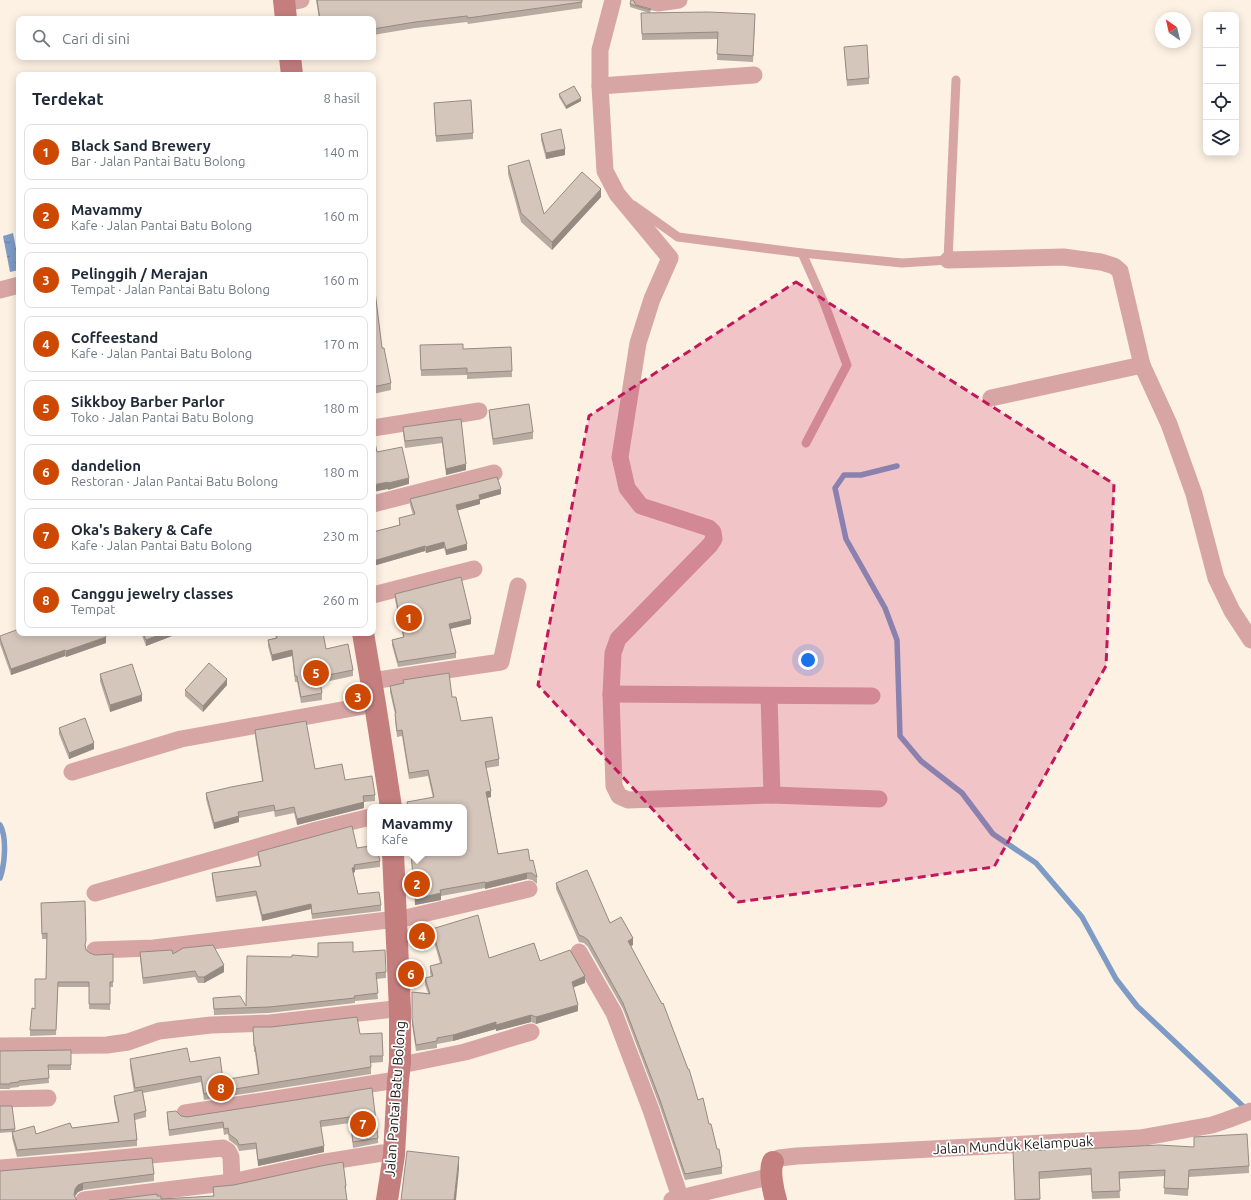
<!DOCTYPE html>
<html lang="id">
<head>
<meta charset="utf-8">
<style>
	body { margin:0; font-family:Ubuntu,sans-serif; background:#f6f6f7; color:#1f2937 }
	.controls { position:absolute; right:12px; top:12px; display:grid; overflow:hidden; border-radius:8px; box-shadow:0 2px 10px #0003 }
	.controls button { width:36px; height:36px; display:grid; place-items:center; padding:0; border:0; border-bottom:1px solid #e0e1e3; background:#fff; color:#1f2937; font:20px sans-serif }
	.compass { position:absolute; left:1155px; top:12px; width:36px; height:36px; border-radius:50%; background:#fff; box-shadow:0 2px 10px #0003; rotate:326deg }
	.you { position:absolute; left:808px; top:660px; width:14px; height:14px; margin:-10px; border:3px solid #fff; border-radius:50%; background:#1a73e8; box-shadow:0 0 0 6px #1a73e833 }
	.badge { display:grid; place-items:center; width:26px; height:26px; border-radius:50%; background:#cd4800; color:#fff; font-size:13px; font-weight:700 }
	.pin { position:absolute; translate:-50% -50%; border:2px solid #fff; box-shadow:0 1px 4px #0006 }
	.popup { position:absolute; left:367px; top:804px; width:100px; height:52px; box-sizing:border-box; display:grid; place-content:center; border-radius:8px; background:#fff; filter:drop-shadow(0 1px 3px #0005); font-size:13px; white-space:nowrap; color:#747a83 }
	.popup b { font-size:15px; color:#1f2937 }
	.popup::after { content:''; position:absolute; left:50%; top:100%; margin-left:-8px; border:8px solid transparent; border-top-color:#fff }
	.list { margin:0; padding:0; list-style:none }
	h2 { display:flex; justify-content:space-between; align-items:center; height:52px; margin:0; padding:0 16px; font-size:17px }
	h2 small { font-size:13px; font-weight:400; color:#747a83 }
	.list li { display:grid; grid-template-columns:26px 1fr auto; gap:12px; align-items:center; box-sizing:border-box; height:56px; margin:0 8px 8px; padding:0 8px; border:1px solid #e0e1e3; border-radius:8px }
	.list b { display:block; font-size:15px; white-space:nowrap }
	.list p { margin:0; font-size:13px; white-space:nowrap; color:#747a83 }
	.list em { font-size:13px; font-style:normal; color:#747a83 }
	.icon { flex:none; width:22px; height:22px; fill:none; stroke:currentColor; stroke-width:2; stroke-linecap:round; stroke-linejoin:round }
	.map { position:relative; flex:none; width:1251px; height:1200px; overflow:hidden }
	.search { position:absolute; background:#fff; box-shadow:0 2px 10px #0003; left:16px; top:16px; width:360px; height:44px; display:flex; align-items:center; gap:10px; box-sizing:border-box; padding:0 14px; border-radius:8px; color:#747a83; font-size:15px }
	.panel { position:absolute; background:#fff; box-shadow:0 2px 10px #0003; left:16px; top:72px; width:360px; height:564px; border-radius:8px }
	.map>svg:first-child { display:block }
	.water { fill:url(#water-ripples) }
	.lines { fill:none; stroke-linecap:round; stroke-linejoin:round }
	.stream { stroke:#7e9bc5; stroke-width:5.5 }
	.lane { stroke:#d6a5a4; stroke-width:9 }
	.street { stroke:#d6a5a4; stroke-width:17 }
	.secondary { stroke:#c57e7e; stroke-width:22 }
	.wall { fill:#b7aaa1 }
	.shaded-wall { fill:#958b83 }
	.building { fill:#d5c6bb; stroke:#958b83 }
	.marked { fill:#c2185b; fill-opacity:0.2; stroke:#c2185b; stroke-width:3; stroke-dasharray:8 5; stroke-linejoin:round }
	.labels { text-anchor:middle; stroke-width:3.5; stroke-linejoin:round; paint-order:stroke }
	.street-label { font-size:14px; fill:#1f1b16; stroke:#fff }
</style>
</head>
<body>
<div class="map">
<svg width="1251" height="1200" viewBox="0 0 1251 1200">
	<defs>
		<pattern id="water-ripples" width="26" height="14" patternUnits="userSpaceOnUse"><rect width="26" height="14" fill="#7e9bc5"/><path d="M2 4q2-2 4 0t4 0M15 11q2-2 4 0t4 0" fill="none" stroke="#677e9f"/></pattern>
	</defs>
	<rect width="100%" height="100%" fill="#fdf1e3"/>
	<!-- water -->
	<path class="water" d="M 13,233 L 19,263 L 19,270 L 10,272 L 3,236 Z"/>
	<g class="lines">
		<!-- stream -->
		<g class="stream">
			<path d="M 897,466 L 861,475 L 844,475 L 835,488 L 846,539 L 885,608 L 897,640 L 900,736 L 921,761 L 962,793 L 993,834 L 1036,863 L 1082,917 L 1116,979 L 1137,1006 L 1247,1110"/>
			<path d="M 0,825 C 7,837 5,864 0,878"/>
		</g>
		<!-- lane -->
		<g class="lane">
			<path d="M 633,205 L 678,237 L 802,253 L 902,263 L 948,260 L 956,80"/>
			<path d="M 802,253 L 825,305 L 847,365 L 806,443"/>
		</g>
		<!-- street -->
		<g class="street">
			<path d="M 613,0 L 600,50 L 600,86 L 605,171 L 617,194 L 670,258 L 652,299 L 638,343 L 620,457 L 627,488 L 641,506 L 709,528 L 713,532 L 714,539 L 710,545 L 618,639 L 613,653 L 611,694 L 614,786 L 619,796 L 628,800 L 772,795 L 879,799"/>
			<path d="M 642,0 L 658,3 L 679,0"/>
			<path d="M 285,3 L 301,0"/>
			<path d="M 600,86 L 754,75"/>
			<path d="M 948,260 L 1063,257 L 1101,262 L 1114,266 L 1120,271 L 1142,365 L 1169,424 L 1194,494 L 1216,578 L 1232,611 L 1251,640"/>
			<path d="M 0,290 L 19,285"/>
			<path d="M 991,398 L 1142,365"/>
			<path d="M 373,428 L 479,411"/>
			<path d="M 373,504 L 494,473"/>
			<path d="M 373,595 L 474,569"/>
			<path d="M 371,681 L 501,662 L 518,586"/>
			<path d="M 611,694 L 872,696"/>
			<path d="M 769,696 L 772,795"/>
			<path d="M 72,772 L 181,739 L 375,704"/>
			<path d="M 95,893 L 317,830 L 370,817"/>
			<path d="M 95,950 L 154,948 L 388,920 L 397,920 L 529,889"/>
			<path d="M 579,952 L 614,1013 L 651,1110 L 680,1197"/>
			<path d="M 0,1046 L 107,1045 L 128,1042 L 159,1031 L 211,1025 L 270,1023 L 394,1009 L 400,1010"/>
			<path d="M 400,1062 L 411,1063 L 465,1052 L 531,1032"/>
			<path d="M 0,1099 L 48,1098"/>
			<path d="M 185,1113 L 390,1081 L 398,1081"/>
			<path d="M 773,1162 L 779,1158 L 797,1156 L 1140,1138 L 1212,1125 L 1227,1120 L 1251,1111"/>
			<path d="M 0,1168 L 79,1162 L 223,1148 L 228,1151 L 231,1157 L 232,1182"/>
			<path d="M 84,1200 L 232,1182 L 319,1163 L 382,1153 L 394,1155"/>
			<path d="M 672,1200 L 772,1176"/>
		</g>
		<!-- secondary -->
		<g class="secondary">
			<path d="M 284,0 L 286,19"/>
			<path d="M 290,57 L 292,75"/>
			<path d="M 363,633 L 375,704 L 391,807"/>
			<path d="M 773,1162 C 769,1170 773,1191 776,1200"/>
			<path d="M 387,1200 L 394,1155 L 398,1081 L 400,1062 L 400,1010 L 393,853"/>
		</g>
	</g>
	<!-- wall -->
	<g class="wall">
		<path d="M 316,0 L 582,0 L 582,8 L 468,24 L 467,22 L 415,28 L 373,35 L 373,19 L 319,19 Z"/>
		<path d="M 630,4 L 636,5 L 651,9 L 650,13 L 755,20 L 753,62 L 717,60 L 718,39 L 642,40 L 641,13 L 649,13 L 630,7 Z"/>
		<path d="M 844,47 L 869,78 L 869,84 L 847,86 Z"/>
		<path d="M 559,94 L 581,101 L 566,109 L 559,97 Z"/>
		<path d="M 434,103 L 473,133 L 473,139 L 436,142 Z"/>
		<path d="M 541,134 L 565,155 L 546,159 L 541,140 Z"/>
		<path d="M 508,166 L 544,214 L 601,197 L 552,250 L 521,222 L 508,174 Z"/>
		<path d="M 373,275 L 382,348 L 391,383 L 391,390 L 373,394 Z"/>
		<path d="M 420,345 L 463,349 L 511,347 L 512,377 L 467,379 L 467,375 L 421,376 Z"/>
		<path d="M 489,410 L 533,432 L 533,439 L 493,445 L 489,416 Z"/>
		<path d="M 461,419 L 466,470 L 446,475 L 442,443 L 405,448 L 403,433 L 403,427 Z"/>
		<path d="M 501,494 L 480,500 L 480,504 L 457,510 L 467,550 L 446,555 L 444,548 L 426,553 L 425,551 L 373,566 L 373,532 L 399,525 L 399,518 L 413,515 L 410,505 L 410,499 Z"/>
		<path d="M 395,594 L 471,624 L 450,629 L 456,653 L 456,658 L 398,667 L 392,645 L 392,640 L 403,637 L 395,600 Z"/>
		<path d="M 141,633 L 172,633 L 172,636 L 146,646 Z"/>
		<path d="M 274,633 L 323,633 L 326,649 L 353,670 L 353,676 L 320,683 L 322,693 L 322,700 L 301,703 L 297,682 L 295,682 L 292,656 L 272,661 L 268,646 L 268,640 L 276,638 Z"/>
		<path d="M 0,636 L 106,643 L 66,657 L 65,656 L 11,675 L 0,644 Z"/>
		<path d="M 100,674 L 142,701 L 110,712 L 100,681 Z"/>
		<path d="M 403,680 L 452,697 L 461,721 L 499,759 L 499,766 L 486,768 L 491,797 L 488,798 L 498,854 L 530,861 L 537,877 L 537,884 L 532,880 L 527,879 L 485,889 L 485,888 L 441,896 L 441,900 L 415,905 L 411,853 L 464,853 L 464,807 L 407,807 L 407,802 L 433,798 L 428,776 L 409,779 L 402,736 L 397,737 L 395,720 L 395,714 L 390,692 L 390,686 L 403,683 Z"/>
		<path d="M 227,685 L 203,712 L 185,696 L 185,690 Z"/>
		<path d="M 59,728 L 94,749 L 69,759 L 59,734 Z"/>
		<path d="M 255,730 L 315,769 L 345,780 L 375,795 L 375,801 L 364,802 L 364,808 L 297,825 L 294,813 L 275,817 L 274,811 L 239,818 L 239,822 L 214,829 L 206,799 L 206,793 L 262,781 L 255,736 Z"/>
		<path d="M 357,848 L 380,861 L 380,867 L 355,870 L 355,872 L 353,873 L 358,894 L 381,905 L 381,911 L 312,919 L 311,909 L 262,921 L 256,896 L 216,902 L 212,878 L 212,873 L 260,866 L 258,857 L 258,852 Z"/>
		<path d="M 556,883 L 610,923 L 633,945 L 631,946 L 709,1124 L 722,1167 L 722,1174 L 685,1180 L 660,1107 L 623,1009 L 588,947 L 584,943 L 579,942 L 556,889 Z"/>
		<path d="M 41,903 L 86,946 L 86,950 L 90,953 L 95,955 L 113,954 L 113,987 L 110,987 L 110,1010 L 89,1009 L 89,987 L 58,987 L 56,1035 L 30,1036 L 30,1030 L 35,1009 L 46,979 L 47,939 L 42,939 Z"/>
		<path d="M 432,929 L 489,958 L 540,961 L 585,983 L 573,987 L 578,1011 L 536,1024 L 531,1022 L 496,1031 L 496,1029 L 453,1041 L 437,1044 L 437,1048 L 416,1051 L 412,1025 L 412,992 L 428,993 L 425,985 L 425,978 L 431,977 L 430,973 L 430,966 L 440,963 L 432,935 Z"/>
		<path d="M 140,952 L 173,954 L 224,972 L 204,983 L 198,983 L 195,977 L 143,984 L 140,958 Z"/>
		<path d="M 353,952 L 386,972 L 386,978 L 376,979 L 378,999 L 355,1001 L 355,1003 L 269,1013 L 214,1015 L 213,998 L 246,1006 L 318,957 Z"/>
		<path d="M 253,1027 L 360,1034 L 383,1056 L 383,1062 L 371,1063 L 371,1074 L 204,1100 L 201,1082 L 143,1093 L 146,1111 L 146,1117 L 135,1120 L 137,1140 L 137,1146 L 17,1157 L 12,1138 L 12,1132 L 0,1133 L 0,1106 L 15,1129 L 15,1131 L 36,1134 L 72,1128 L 118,1122 L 114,1102 L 114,1096 L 134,1092 L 130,1066 L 130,1059 L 190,1062 L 223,1080 L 258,1075 L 255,1052 L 254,1052 Z"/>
		<path d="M 71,1050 L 71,1070 L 48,1070 L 49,1083 L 19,1086 L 19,1087 L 10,1088 L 10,1089 L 0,1089 L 0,1051 Z"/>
		<path d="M 372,1088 L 378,1138 L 378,1143 L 353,1148 L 350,1123 L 321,1127 L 324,1152 L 258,1166 L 256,1149 L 239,1151 L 237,1146 L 229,1140 L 228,1134 L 224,1135 L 223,1128 L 169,1136 L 167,1118 L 167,1112 L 181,1116 L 187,1117 Z"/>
		<path d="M 1194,1137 L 1249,1166 L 1249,1173 L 1189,1177 L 1188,1196 L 1164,1194 L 1165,1176 L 1119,1179 L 1120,1198 L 1092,1199 L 1091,1175 L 1040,1179 L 1040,1200 L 1015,1200 L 1013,1158 L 1081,1149 L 1194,1147 Z"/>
		<path d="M 343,1162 L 346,1186 L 346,1193 L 347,1200 L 109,1200 L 157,1194 L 157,1196 L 161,1196 L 161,1199 L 213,1196 L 213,1187 L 234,1185 L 321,1166 Z"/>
		<path d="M 0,1171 L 154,1174 L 154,1181 L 83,1190 L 78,1192 L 75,1196 L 76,1199 Z"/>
	</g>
	<!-- shaded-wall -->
	<g class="shaded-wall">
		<path d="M 581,98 L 581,101 L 566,109 L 566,106 Z"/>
		<path d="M 565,149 L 565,155 L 546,159 L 546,153 Z"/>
		<path d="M 601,189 L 601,197 L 552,250 L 552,242 Z"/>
		<path d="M 466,464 L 466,470 L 446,475 L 446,469 Z"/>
		<path d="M 409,478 L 409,484 L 388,490 L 388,483 Z"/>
		<path d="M 388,482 L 388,489 L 373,492 L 373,485 Z"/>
		<path d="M 501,489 L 501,494 L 480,500 L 480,504 L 456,511 L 456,505 L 479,495 Z"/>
		<path d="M 444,542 L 444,548 L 426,553 L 426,547 Z"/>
		<path d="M 467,544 L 467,550 L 446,555 L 446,550 Z"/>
		<path d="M 425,546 L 425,551 L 373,566 L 373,561 Z"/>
		<path d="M 471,619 L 471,624 L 449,629 L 449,624 Z"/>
		<path d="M 164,633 L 172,633 L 172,636 L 146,646 L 146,640 Z"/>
		<path d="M 106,637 L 106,643 L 66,657 L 66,651 Z"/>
		<path d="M 65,650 L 65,656 L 11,675 L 11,669 Z"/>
		<path d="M 292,650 L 292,656 L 272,661 L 272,655 Z"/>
		<path d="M 227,679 L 227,685 L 203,712 L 203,706 Z"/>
		<path d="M 142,695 L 142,701 L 110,712 L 110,705 Z"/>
		<path d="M 94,743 L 94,749 L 69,759 L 69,753 Z"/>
		<path d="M 491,791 L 491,797 L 486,798 L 486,792 Z"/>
		<path d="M 364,802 L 364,808 L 297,825 L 297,819 Z"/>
		<path d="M 239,816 L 239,822 L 214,829 L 214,823 Z"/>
		<path d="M 355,867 L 355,872 L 352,873 L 352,868 Z"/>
		<path d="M 527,873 L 527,879 L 485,889 L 485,883 Z"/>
		<path d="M 441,893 L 441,900 L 415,905 L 415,899 Z"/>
		<path d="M 311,904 L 311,909 L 262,921 L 262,915 Z"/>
		<path d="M 633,938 L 633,945 L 628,947 L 628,941 Z"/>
		<path d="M 224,965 L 224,972 L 204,983 L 204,977 Z"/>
		<path d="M 585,976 L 585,983 L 572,988 L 572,982 Z"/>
		<path d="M 578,1005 L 578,1011 L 536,1024 L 536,1017 Z"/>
		<path d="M 531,1015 L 531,1022 L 496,1031 L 496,1025 Z"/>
		<path d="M 496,1022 L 496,1029 L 453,1041 L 453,1035 Z"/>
		<path d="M 324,1146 L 324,1152 L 258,1166 L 258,1160 Z"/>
		<path d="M 459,1157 L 459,1169 L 456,1200 L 454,1200 Z"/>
		<path d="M 83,1183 L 83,1190 L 78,1192 L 75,1196 L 74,1200 L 75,1189 L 78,1185 Z"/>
	</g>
	<!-- building -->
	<g class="building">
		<path d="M 317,0 L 582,0 L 582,2 L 468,18 L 467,16 L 415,22 L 373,29 L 373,19 L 320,19 Z"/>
		<path d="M 631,0 L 633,0 L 636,5 L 651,9 L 650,10 L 630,4 Z"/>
		<path d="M 708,12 L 755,14 L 753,56 L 717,54 L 718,32 L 642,34 L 641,13 Z"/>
		<path d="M 867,45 L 869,78 L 847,80 L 844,47 Z"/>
		<path d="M 574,86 L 581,98 L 566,106 L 559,94 Z"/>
		<path d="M 471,100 L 473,133 L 436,136 L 434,103 Z"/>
		<path d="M 561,129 L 565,149 L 546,153 L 541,134 Z"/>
		<path d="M 529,160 L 544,214 L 582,172 L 601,189 L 552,242 L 521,213 L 508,166 Z"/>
		<path d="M 373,275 L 382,348 L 384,348 L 391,383 L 373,387 Z"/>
		<path d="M 463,344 L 463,349 L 511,347 L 512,371 L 467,373 L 467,368 L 421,370 L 420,345 Z"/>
		<path d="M 529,404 L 533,432 L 493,439 L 489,410 Z"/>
		<path d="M 461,419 L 466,464 L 446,469 L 442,437 L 405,441 L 403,427 Z"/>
		<path d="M 373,433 L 377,452 L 402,447 L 409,478 L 388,483 L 388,482 L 373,485 Z"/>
		<path d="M 497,477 L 501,489 L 479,495 L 480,499 L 456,505 L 467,544 L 446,550 L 444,542 L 426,547 L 425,546 L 373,561 L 373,532 L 400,525 L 399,518 L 415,514 L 410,499 Z"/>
		<path d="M 461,577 L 471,619 L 449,624 L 456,653 L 398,662 L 392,640 L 404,637 L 395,594 Z"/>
		<path d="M 19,629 L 19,633 L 105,633 L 106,637 L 66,651 L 65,650 L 11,669 L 0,638 L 0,636 Z"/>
		<path d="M 143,633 L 164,633 L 146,640 Z"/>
		<path d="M 276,633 L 323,633 L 326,649 L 348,644 L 353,670 L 319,677 L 322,693 L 301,697 L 297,676 L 295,676 L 292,650 L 272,655 L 268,640 L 277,638 Z"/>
		<path d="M 209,663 L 227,679 L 203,706 L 185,690 Z"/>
		<path d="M 132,664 L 142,695 L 110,705 L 100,674 Z"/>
		<path d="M 449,673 L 452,697 L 456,697 L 461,721 L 492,717 L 499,759 L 485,762 L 491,791 L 486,792 L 498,854 L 528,849 L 530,861 L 533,860 L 537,877 L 532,873 L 527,873 L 485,883 L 485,882 L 440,890 L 441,893 L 415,899 L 411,853 L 464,853 L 464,807 L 408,807 L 407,802 L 434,797 L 428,770 L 409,773 L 402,730 L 397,731 L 395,714 L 396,713 L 390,686 L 404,683 L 403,680 Z"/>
		<path d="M 85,718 L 94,743 L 69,753 L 59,728 Z"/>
		<path d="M 306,721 L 315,769 L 342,764 L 345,780 L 372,776 L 375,795 L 363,796 L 364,802 L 297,819 L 294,807 L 275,811 L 274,805 L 238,812 L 239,816 L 214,823 L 206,793 L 231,787 L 263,781 L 255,730 Z"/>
		<path d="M 352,826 L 357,848 L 370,846 L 370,853 L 378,853 L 380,861 L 354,865 L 355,867 L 352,868 L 358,894 L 379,892 L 381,905 L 312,914 L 311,904 L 262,915 L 256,891 L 216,897 L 212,873 L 261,866 L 258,852 Z"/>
		<path d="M 587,870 L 610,923 L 621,917 L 633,938 L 628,941 L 662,1004 L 663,1003 L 688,1069 L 689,1069 L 698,1100 L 703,1098 L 709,1124 L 711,1124 L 717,1149 L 719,1149 L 722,1167 L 685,1174 L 660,1100 L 623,1003 L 588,940 L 584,937 L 579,935 L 556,883 Z"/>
		<path d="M 85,901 L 86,940 L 85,945 L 86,950 L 90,953 L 95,955 L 113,954 L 113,982 L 110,982 L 110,1004 L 89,1004 L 89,982 L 58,982 L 56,1030 L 30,1030 L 32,1008 L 35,1009 L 35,979 L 46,979 L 47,933 L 42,934 L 41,903 Z"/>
		<path d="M 478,915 L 489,958 L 534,943 L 540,961 L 570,950 L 585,976 L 572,982 L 578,1005 L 536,1017 L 531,1015 L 496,1025 L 496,1022 L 453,1035 L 437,1038 L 437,1041 L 416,1045 L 412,1018 L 412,992 L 430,994 L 425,978 L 433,976 L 430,966 L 442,963 L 432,929 Z"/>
		<path d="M 353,942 L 353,952 L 385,950 L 386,972 L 376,973 L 378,993 L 354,996 L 355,998 L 269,1007 L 214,1009 L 213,998 L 240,996 L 246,1006 L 247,956 L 292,957 L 292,955 L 318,957 L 318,943 Z"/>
		<path d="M 213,945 L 224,965 L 204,977 L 198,977 L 195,971 L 143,978 L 140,952 L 172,950 L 173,954 L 183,948 Z"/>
		<path d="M 357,1017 L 360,1034 L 382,1033 L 383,1056 L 370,1056 L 371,1067 L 204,1094 L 201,1076 L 135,1088 L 130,1059 L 187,1048 L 190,1062 L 220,1057 L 223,1080 L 259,1074 L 255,1046 L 254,1046 L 253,1027 L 271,1027 Z"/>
		<path d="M 71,1050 L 71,1065 L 48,1065 L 49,1078 L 19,1081 L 19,1082 L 10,1083 L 10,1084 L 0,1084 L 0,1051 Z"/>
		<path d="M 372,1088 L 378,1138 L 353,1142 L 350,1117 L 320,1121 L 324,1146 L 258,1160 L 256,1143 L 239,1145 L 237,1140 L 229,1134 L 228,1128 L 224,1129 L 223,1122 L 169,1130 L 167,1112 L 176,1111 L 181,1116 L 187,1117 Z"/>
		<path d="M 142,1090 L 146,1111 L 134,1114 L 137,1140 L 17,1150 L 12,1132 L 34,1126 L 36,1134 L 70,1123 L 72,1128 L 119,1122 L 114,1096 Z"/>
		<path d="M 0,1106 L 12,1106 L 15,1129 L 0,1130 Z"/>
		<path d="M 1247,1134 L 1249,1166 L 1189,1170 L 1188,1189 L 1164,1188 L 1165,1170 L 1119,1172 L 1120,1191 L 1092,1192 L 1091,1168 L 1039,1172 L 1040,1199 L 1015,1200 L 1013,1151 L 1046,1150 L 1046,1147 L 1081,1144 L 1081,1149 L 1159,1145 L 1194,1147 L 1194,1137 Z"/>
		<path d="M 407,1151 L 459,1157 L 454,1200 L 401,1200 Z"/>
		<path d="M 152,1158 L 154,1174 L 83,1183 L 78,1185 L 75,1189 L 74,1195 L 76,1199 L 77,1200 L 0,1200 L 0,1171 Z"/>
		<path d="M 343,1162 L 346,1186 L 345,1186 L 347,1200 L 109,1200 L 157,1194 L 157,1196 L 161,1196 L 161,1199 L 214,1196 L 213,1187 L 234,1185 L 321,1166 Z"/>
	</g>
	<!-- marked area -->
	<path class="marked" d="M 796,282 L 1114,484 L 1106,666 L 994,867 L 738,902 L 538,685 L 589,416 Z"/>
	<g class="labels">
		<!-- street labels -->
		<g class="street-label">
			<text transform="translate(395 1099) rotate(-86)" y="5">Jalan Pantai Batu Bolong</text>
			<text transform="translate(1013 1145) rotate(-3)" y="5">Jalan Munduk Kelampuak</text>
		</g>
	</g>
</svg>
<div class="controls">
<button>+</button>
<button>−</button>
<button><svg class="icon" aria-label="locate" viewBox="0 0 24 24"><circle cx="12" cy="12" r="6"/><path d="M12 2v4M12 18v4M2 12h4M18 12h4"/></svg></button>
<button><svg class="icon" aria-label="layers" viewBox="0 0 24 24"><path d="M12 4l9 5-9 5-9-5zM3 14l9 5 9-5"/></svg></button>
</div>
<svg class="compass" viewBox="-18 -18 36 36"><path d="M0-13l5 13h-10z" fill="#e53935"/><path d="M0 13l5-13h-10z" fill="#747a83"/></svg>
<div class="you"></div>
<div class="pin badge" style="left:409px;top:618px">1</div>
<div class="pin badge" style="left:417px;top:884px">2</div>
<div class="popup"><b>Mavammy</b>Kafe</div>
<div class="pin badge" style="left:358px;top:697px">3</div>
<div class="pin badge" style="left:422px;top:936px">4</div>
<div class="pin badge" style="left:316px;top:673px">5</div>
<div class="pin badge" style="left:411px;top:974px">6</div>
<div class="pin badge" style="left:363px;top:1124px">7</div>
<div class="pin badge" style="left:221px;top:1088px">8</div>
<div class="search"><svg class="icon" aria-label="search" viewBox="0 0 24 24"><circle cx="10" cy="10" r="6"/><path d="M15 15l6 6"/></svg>Cari di sini</div>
<section class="panel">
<h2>Terdekat<small>8 hasil</small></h2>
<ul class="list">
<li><span class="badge">1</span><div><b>Black Sand Brewery</b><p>Bar · Jalan Pantai Batu Bolong</p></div><em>140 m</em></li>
<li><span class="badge">2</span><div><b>Mavammy</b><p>Kafe · Jalan Pantai Batu Bolong</p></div><em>160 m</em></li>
<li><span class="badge">3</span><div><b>Pelinggih / Merajan</b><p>Tempat · Jalan Pantai Batu Bolong</p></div><em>160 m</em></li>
<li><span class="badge">4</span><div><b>Coffeestand</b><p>Kafe · Jalan Pantai Batu Bolong</p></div><em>170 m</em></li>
<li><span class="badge">5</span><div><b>Sikkboy Barber Parlor</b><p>Toko · Jalan Pantai Batu Bolong</p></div><em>180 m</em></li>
<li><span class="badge">6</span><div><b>dandelion</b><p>Restoran · Jalan Pantai Batu Bolong</p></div><em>180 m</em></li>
<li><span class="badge">7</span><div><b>Oka's Bakery &amp; Cafe</b><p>Kafe · Jalan Pantai Batu Bolong</p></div><em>230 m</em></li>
<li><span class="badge">8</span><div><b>Canggu jewelry classes</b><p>Tempat</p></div><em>260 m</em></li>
</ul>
</section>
</div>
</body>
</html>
